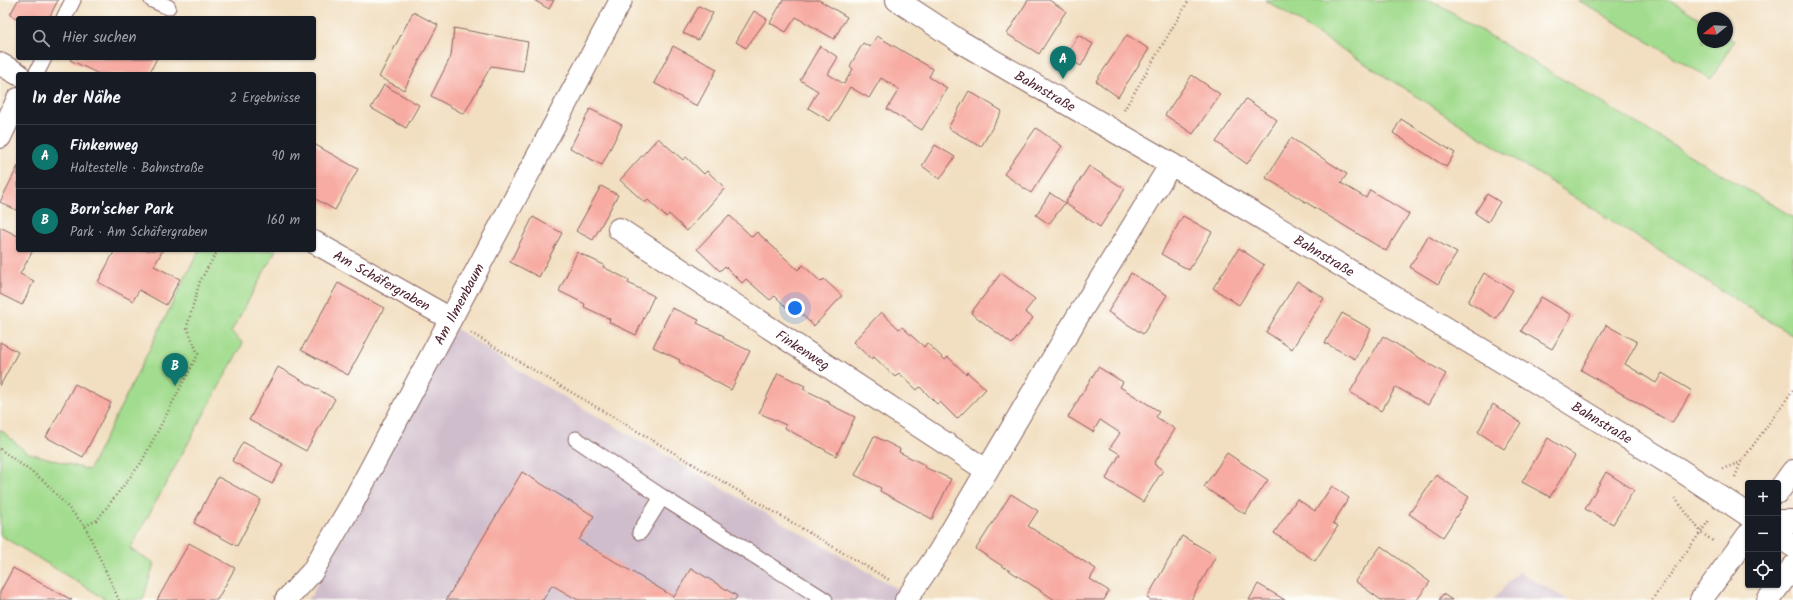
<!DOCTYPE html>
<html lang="de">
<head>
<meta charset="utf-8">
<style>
	body { margin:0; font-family:Kalam,sans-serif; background:#242831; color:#f1f3f6 }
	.controls { position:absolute; right:12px; bottom:12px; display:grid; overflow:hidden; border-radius:4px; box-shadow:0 1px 3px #0004 }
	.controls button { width:36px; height:36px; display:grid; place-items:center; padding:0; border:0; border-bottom:1px solid #363941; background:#171b24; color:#f1f3f6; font:20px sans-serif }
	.compass { position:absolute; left:1697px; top:12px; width:36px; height:36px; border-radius:50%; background:#171b24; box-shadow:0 1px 3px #0004; rotate:252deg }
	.you { position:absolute; left:795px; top:308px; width:14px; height:14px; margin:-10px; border:3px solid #fff; border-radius:50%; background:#1a73e8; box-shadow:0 0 0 6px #1a73e833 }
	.badge { display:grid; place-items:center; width:26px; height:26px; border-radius:50%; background:#0f766e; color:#fff; font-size:13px; font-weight:700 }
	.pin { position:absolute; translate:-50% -33px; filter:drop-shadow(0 1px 2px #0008) }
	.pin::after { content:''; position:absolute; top:21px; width:14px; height:12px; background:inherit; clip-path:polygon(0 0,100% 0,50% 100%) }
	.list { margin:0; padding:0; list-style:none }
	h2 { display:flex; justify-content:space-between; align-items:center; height:52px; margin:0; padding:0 16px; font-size:17px }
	h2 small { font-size:13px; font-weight:400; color:#9ea1a6 }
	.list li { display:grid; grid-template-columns:26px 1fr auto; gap:12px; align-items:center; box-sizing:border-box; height:64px; padding:0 16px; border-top:1px solid #363941 }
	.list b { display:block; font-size:15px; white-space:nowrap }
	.list p { margin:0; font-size:13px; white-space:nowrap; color:#9ea1a6 }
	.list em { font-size:13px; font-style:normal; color:#9ea1a6 }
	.icon { flex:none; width:22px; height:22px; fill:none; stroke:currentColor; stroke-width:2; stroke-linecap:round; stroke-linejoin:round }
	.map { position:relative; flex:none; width:1793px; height:600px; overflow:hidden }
	.search { position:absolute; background:#171b24; box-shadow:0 1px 3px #0004; left:16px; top:16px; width:300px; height:44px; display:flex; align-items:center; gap:10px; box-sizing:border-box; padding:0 14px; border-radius:4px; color:#9ea1a6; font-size:15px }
	.panel { position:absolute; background:#171b24; box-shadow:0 1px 3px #0004; left:16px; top:72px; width:300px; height:180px; border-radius:4px }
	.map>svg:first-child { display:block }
	.industrial { fill:#d0bdcc }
	.green { fill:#a2dc8e; stroke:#767e5c }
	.building { fill:#f7aba2 }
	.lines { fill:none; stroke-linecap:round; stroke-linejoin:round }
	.service-casing { stroke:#856260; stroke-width:17 }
	.minor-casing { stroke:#856260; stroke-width:24 }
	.tertiary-casing { stroke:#856260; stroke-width:24 }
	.secondary-casing { stroke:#856260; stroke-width:24 }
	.path { stroke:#856260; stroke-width:2.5; stroke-dasharray:1 3; stroke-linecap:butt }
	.service { stroke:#fff; stroke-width:15 }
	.minor { stroke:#fff; stroke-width:22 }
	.tertiary { stroke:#fff; stroke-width:22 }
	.secondary { stroke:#fff; stroke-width:22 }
	.labels { text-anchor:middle; stroke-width:3; stroke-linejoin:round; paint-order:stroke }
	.street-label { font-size:14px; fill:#4a1f2b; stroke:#fdfcf7 }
</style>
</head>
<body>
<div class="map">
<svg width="1793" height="600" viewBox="0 0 1793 600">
	<rect width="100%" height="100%" fill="#fdfcf7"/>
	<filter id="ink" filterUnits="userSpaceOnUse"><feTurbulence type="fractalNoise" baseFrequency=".025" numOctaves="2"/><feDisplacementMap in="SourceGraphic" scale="8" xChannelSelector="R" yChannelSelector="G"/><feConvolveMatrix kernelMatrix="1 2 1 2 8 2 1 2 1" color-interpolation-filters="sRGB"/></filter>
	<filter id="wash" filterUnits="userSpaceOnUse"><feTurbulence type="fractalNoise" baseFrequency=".012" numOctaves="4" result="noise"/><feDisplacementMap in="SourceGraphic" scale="16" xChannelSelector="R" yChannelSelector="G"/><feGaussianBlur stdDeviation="0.9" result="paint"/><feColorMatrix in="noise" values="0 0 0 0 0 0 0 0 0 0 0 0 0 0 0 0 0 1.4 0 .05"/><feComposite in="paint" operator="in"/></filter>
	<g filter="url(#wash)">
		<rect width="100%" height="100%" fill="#f2dfc1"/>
		<!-- industrial -->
		<g class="industrial">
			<path d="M 455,328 L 531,378 L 917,600 L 307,600 L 311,596 Z"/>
			<path d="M 1518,571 L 1568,600 L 1493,600 Z"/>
		</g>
		<!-- green -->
		<g class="green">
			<path d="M 1265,0 L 1430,0 L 1793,217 L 1793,336 Z"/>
			<path d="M 1578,0 L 1671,0 L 1703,21 L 1703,42 L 1727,42 L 1727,36 L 1734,41 L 1711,79 Z"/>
			<path d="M 199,250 L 276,250 L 231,332 L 243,343 L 130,549 L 154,563 L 143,600 L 107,600 L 0,535 L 0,429 L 26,452 L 89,470 Z"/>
		</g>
		<g id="blocks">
			<!-- building -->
			<g class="building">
				<path d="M 18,0 L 58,0 L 49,18 L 18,19 L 10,15 Z"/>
				<path d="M 534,0 L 554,0 L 549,9 Z"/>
				<path d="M 783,0 L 819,0 L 847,17 L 834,39 L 796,17 L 786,32 L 770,23 Z"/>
				<path d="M 1028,0 L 1049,0 L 1066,11 L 1039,54 L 1007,34 Z"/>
				<path d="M 699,6 L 713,13 L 698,40 L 683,33 Z"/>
				<path d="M 754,11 L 767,19 L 746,48 L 736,42 Z"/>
				<path d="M 413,12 L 438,25 L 404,90 L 379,77 Z"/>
				<path d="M 454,28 L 528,42 L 523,71 L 491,66 L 464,114 L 431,96 L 451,56 Z"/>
				<path d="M 1078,35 L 1093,44 L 1081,66 L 1065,57 Z"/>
				<path d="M 1127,35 L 1149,49 L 1118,97 L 1096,81 Z"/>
				<path d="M 877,36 L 933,69 L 929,77 L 947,88 L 922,130 L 887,109 L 899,89 L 881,78 L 869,98 L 850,87 L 830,121 L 808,108 L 818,91 L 800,80 L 820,46 L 838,57 L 828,74 L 844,84 L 853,69 L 850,66 L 863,43 L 870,47 Z"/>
				<path d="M 673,46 L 717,69 L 697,106 L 654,83 Z"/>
				<path d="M 71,58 L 157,58 L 149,74 L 99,74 L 70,60 Z"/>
				<path d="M 1192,75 L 1220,94 L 1193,134 L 1165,115 Z"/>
				<path d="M 384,85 L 419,105 L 406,128 L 371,108 Z"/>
				<path d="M 969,91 L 1002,111 L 981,147 L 948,128 Z"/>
				<path d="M 1246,99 L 1277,120 L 1247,164 L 1216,142 Z"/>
				<path d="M 590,109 L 622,125 L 602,165 L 570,148 Z"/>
				<path d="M 1401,119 L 1455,153 L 1446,167 L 1393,133 Z"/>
				<path d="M 1036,128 L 1062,146 L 1031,193 L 1004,174 Z"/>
				<path d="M 658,138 L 683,160 L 686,157 L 704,174 L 707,171 L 725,188 L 687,231 L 669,214 L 666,217 L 648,200 L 645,203 L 620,180 Z"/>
				<path d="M 1291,138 L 1347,174 L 1341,183 L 1366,198 L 1370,190 L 1409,214 L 1386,251 L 1266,178 Z"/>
				<path d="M 314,144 L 358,169 L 335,210 L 314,198 Z"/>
				<path d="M 935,145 L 955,157 L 940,179 L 922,166 Z"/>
				<path d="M 18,166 L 18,211 L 0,202 Z"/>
				<path d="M 1089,166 L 1125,189 L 1100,227 L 1065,203 L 1049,224 L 1036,215 L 1050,193 L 1065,203 Z"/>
				<path d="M 601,186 L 618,195 L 593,240 L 576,231 Z"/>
				<path d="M 1487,194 L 1500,202 L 1488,222 L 1475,213 Z"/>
				<path d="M 729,215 L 752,237 L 757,232 L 798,270 L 803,265 L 821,282 L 824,279 L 842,296 L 814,326 L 796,309 L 792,313 L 775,296 L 770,300 L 746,279 L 742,283 L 725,266 L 720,271 L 697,249 Z"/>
				<path d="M 1183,216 L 1212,232 L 1189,270 L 1161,254 Z"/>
				<path d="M 533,217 L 562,233 L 539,277 L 510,262 Z"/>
				<path d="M 0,227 L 18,236 L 18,250 L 33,250 L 20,274 L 34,281 L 22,305 L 0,294 Z"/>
				<path d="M 1428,236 L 1457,253 L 1438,284 L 1410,267 Z"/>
				<path d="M 1239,248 L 1264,265 L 1239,305 L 1213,288 Z"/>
				<path d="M 115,250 L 163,250 L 154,266 L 180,279 L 166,305 L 139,290 L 133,301 L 98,282 Z"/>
				<path d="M 577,252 L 604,265 L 603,267 L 629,280 L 628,283 L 654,296 L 636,335 L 609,322 L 610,319 L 584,307 L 585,304 L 559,291 Z"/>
				<path d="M 1001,273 L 1035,299 L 1025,312 L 1033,318 L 1012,344 L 971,313 Z"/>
				<path d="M 1131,273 L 1167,295 L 1143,334 L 1108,312 Z"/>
				<path d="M 1484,273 L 1513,290 L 1496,319 L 1468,302 Z"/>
				<path d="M 1297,281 L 1324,298 L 1292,349 L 1266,332 Z"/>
				<path d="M 338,283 L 384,308 L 348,375 L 301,350 Z"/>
				<path d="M 1541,297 L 1572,315 L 1552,349 L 1521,331 Z"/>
				<path d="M 672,308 L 699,320 L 697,323 L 724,336 L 723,338 L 750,351 L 731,390 L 679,362 L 680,360 L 653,347 Z"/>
				<path d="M 881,312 L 899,329 L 902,327 L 924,347 L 927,343 L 945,360 L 948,357 L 966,374 L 967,372 L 986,389 L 957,419 L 940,402 L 937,404 L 920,387 L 917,390 L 899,373 L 895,377 L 874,357 L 871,359 L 853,342 Z"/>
				<path d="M 1342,313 L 1371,329 L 1355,359 L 1325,343 Z"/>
				<path d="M 1606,325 L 1637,342 L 1625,364 L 1656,383 L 1662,373 L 1692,391 L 1672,423 L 1581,370 Z"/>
				<path d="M 1383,336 L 1446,374 L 1428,405 L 1396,387 L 1381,411 L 1350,392 Z"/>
				<path d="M 0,342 L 18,352 L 0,386 Z"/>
				<path d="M 278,367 L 335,399 L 306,451 L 249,420 Z"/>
				<path d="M 1098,367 L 1123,382 L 1120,387 L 1159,411 L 1156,417 L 1175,429 L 1154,464 L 1163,470 L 1143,502 L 1106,479 L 1120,454 L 1110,448 L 1120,433 L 1100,420 L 1093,432 L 1068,417 Z"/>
				<path d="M 778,373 L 805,386 L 803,389 L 830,402 L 829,404 L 855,417 L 836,456 L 785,428 L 786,425 L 759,413 Z"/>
				<path d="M 75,384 L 111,403 L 83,457 L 46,437 Z"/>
				<path d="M 1493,404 L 1521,423 L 1504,449 L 1478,432 Z"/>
				<path d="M 874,436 L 900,449 L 899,452 L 925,465 L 924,467 L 951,479 L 932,519 L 880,491 L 881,488 L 855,475 Z"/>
				<path d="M 1548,438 L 1575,456 L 1550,497 L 1522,482 Z"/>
				<path d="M 243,442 L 283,464 L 272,484 L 232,461 Z"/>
				<path d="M 1227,453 L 1268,480 L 1245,514 L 1204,487 Z"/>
				<path d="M 522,472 L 594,516 L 579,540 L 674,597 L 691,568 L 737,596 L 735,600 L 578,600 L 552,585 L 543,600 L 446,600 Z"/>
				<path d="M 1606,472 L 1634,490 L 1613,524 L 1585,509 Z"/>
				<path d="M 1436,475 L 1469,497 L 1443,537 L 1409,514 Z"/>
				<path d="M 218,477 L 261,500 L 237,546 L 194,523 Z"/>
				<path d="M 1332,486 L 1349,498 L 1333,523 L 1338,526 L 1315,561 L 1274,533 L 1297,499 L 1315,511 Z"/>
				<path d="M 1011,494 L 1038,511 L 1028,526 L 1096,569 L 1090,579 L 1109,591 L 1104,600 L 1055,600 L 976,549 Z"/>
				<path d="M 1182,536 L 1216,556 L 1191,600 L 1150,600 L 1147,598 Z"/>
				<path d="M 189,543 L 235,568 L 217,600 L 157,600 Z"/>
				<path d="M 1381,546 L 1430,582 L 1417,600 L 1381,600 L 1355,581 Z"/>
				<path d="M 13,568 L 33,579 L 72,600 L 0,600 L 0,592 Z"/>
				<path d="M 1258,584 L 1285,600 L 1249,600 Z"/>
				<path d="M 1443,594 L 1452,600 L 1439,600 Z"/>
			</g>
		</g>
	</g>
	<g filter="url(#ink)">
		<use href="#blocks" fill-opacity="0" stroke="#856260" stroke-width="1"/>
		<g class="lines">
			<defs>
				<g id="service">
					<path d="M 152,0 L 168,7"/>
					<path d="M 64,18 L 73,0"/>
					<path d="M 36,74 L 44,58"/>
					<path d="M 576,439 L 662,497"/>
					<path d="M 640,532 L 662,497 L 825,600"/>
				</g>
				<g id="minor">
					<path d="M 0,64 L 18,74"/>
					<path d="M 0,137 L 18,99"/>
					<path id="s1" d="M 619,229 L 986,470"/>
					<path id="s2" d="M 314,242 L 449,318"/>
					<path d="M 1778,521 L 1793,521"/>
					<path d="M 1778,536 L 1793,546"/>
					<path id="s3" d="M 286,600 L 312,572 L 352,504 L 621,0"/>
					<path d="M 906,600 L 939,552 L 1076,319 L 1171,164"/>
				</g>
				<g id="tertiary">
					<path id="s4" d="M 897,0 L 961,42 L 1171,164 L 1521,373 L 1680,470 L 1748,515"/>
				</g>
				<g id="secondary">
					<path d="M 1778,492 L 1793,471"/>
					<path d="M 1701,600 L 1748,535"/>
					<path d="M 1768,600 L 1793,567"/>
				</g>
			</defs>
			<!-- service casing -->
			<use href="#service" class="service-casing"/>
			<!-- minor casing -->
			<use href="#minor" class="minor-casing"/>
			<!-- tertiary casing -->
			<use href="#tertiary" class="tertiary-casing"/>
			<!-- secondary casing -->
			<use href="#secondary" class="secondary-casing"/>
			<!-- path -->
			<g class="path">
				<path d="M 1124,110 L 1189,0"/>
				<path d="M 471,333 L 891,581"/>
				<path d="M 0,449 L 44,481 L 85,526 L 119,600"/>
				<path d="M 1722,469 L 1741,462"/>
				<path d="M 1735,477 L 1741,462 L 1793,390"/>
				<path d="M 1675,498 L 1701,532 L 1714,542"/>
				<path d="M 85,526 L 97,520 L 141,463 L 198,354 L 187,327 L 200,281 L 218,250"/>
				<path d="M 1652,600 L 1710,519"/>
			</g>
			<!-- service -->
			<use href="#service" class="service"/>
			<!-- minor -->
			<use href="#minor" class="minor"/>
			<!-- tertiary -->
			<use href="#tertiary" class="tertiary"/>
			<!-- secondary -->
			<use href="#secondary" class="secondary"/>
		</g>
	</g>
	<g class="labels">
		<!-- street labels -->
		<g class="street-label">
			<text dy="5" stroke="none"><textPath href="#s4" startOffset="174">Bahnstraße</textPath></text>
			<text dy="5" stroke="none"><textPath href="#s4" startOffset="498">Bahnstraße</textPath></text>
			<text dy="5" stroke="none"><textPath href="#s2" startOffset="78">Am Schäfergraben</textPath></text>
			<text dy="5" stroke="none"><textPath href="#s3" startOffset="344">Am Ilmenbaum</textPath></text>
			<text dy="5" stroke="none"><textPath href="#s1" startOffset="220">Finkenweg</textPath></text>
			<text dy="5" stroke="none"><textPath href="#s4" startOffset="822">Bahnstraße</textPath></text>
		</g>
	</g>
</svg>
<div class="controls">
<button>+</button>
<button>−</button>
<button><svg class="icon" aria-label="locate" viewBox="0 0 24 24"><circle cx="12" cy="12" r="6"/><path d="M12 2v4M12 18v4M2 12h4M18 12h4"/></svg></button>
</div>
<svg class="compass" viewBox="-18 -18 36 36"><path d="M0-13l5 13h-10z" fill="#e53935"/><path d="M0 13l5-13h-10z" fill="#9ea1a6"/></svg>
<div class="you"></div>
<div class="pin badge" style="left:1063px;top:79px">A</div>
<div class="pin badge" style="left:175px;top:386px">B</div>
<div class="search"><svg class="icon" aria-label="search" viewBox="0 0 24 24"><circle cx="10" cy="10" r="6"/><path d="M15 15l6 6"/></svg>Hier suchen</div>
<section class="panel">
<h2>In der Nähe<small>2 Ergebnisse</small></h2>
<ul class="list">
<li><span class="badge">A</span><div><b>Finkenweg</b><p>Haltestelle · Bahnstraße</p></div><em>90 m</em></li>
<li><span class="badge">B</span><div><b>Born'scher Park</b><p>Park · Am Schäfergraben</p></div><em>160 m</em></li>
</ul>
</section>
</div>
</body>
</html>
